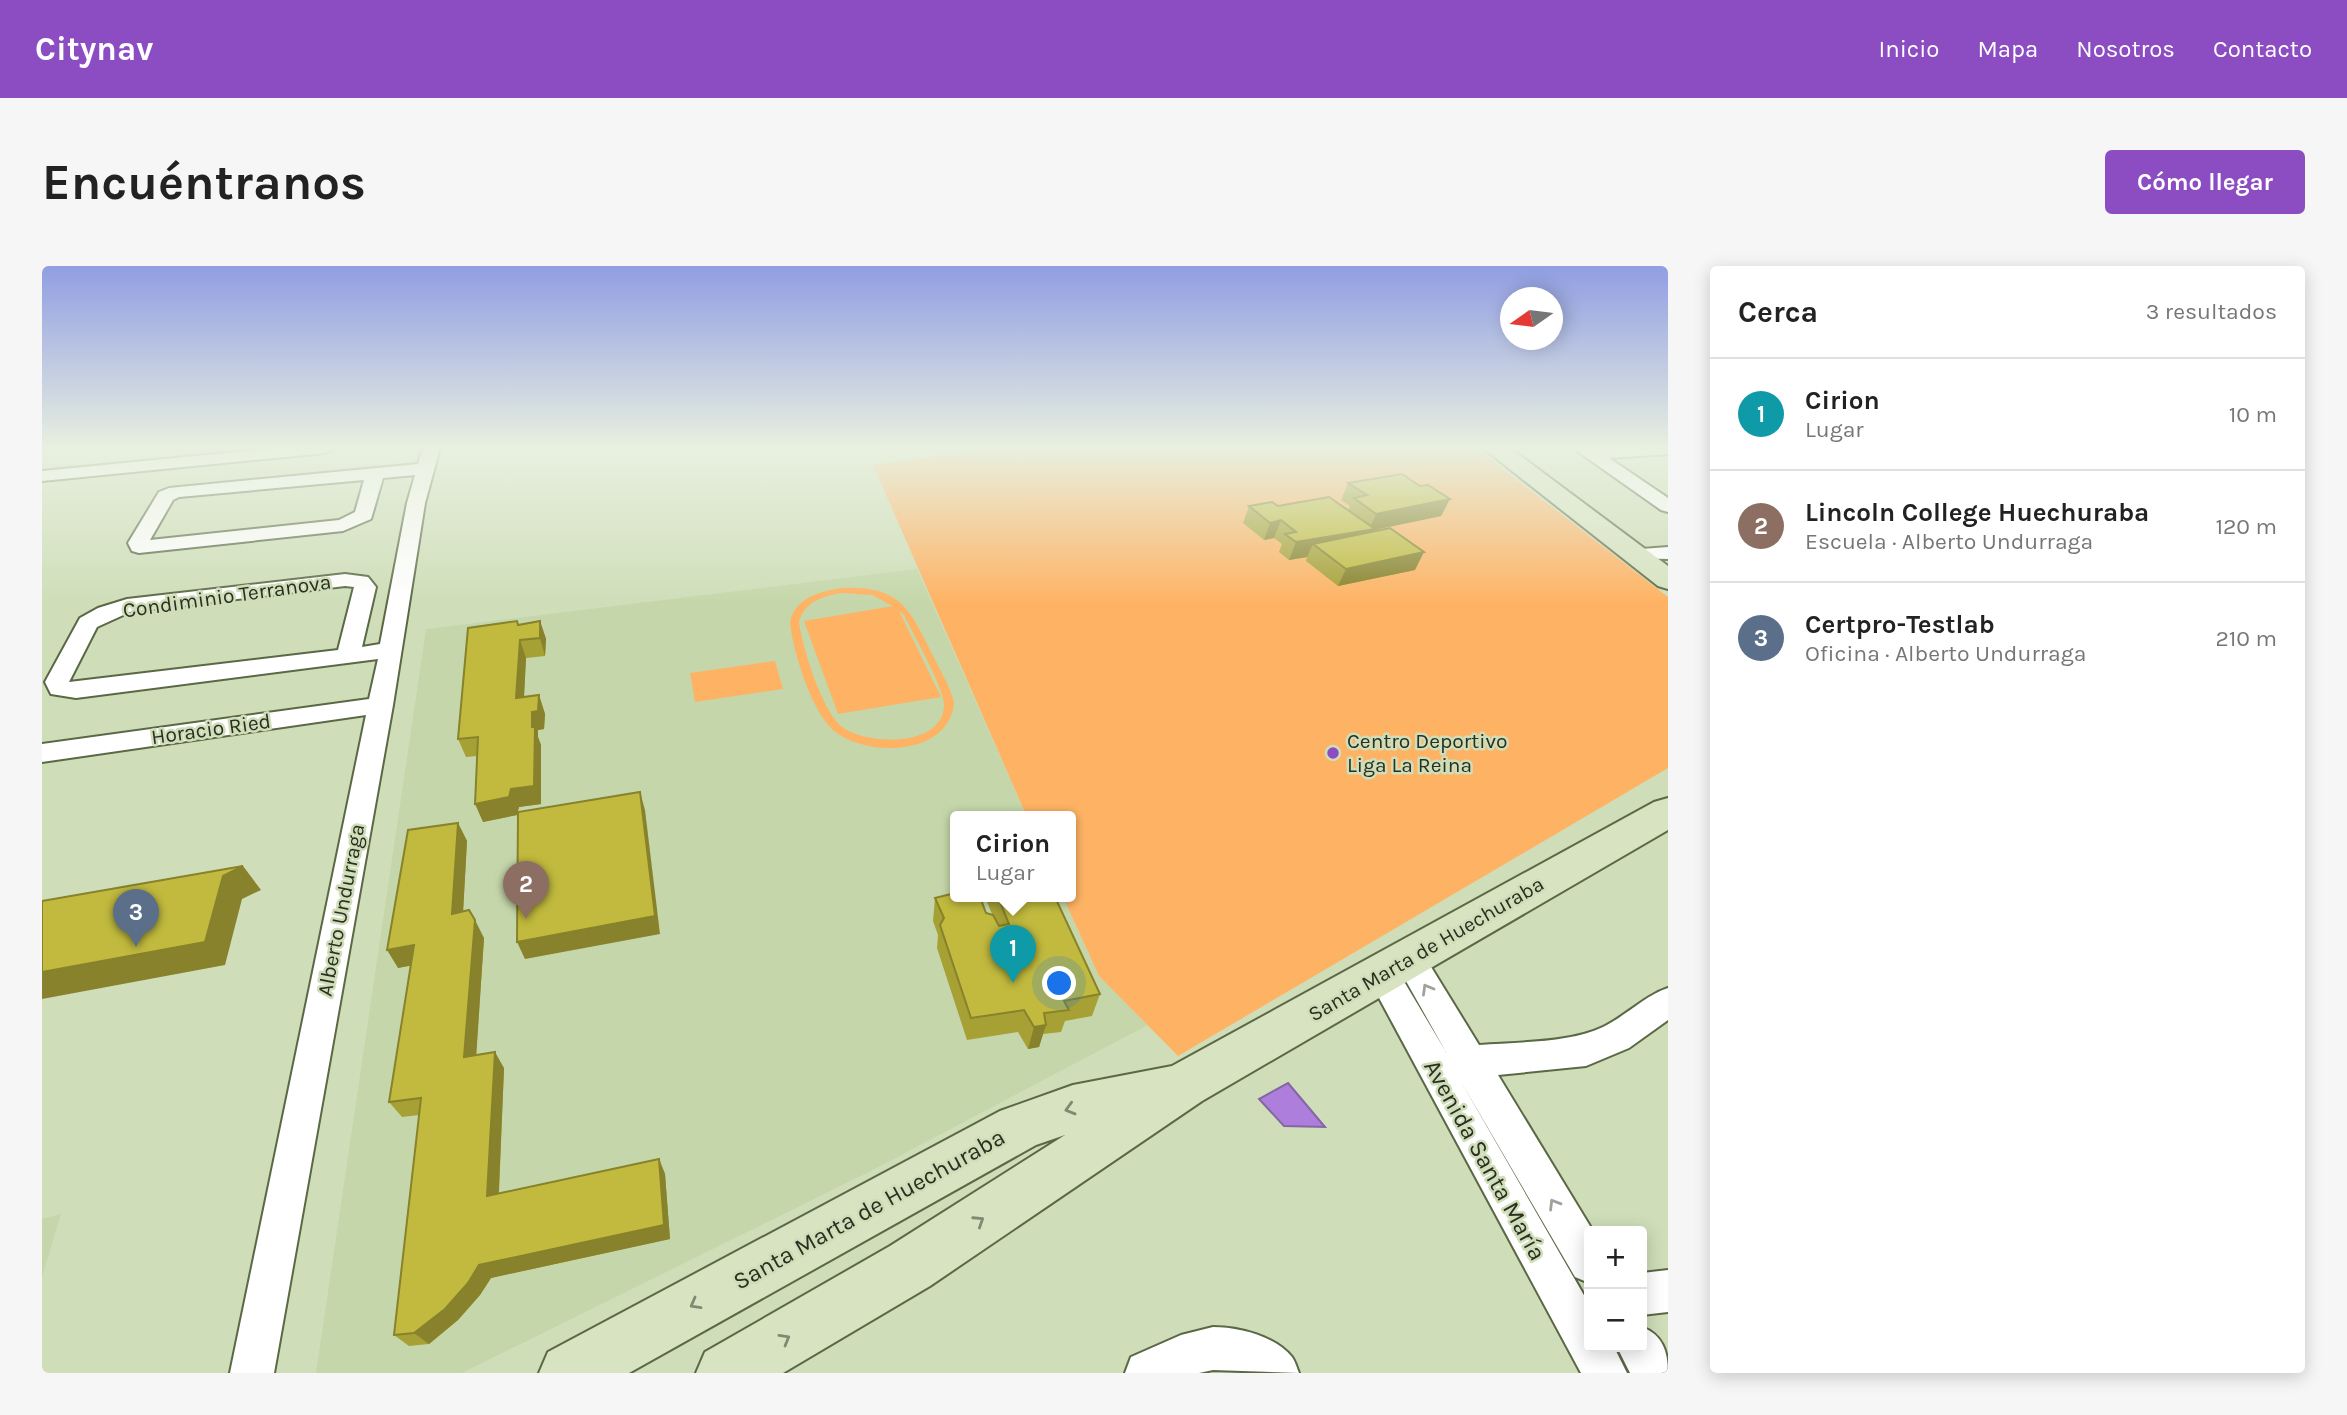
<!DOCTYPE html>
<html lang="es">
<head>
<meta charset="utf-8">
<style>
	body { margin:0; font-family:Karla,sans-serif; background:#f6f6f6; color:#222 }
	.controls { position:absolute; right:21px; bottom:21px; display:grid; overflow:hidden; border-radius:7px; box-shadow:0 4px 18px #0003 }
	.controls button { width:63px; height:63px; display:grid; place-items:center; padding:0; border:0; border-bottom:2px solid #e0e0e0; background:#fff; color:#222; font:35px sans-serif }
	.compass { position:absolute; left:1458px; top:21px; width:63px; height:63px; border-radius:50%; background:#fff; box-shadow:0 4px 18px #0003; rotate:256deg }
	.you { position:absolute; left:1018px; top:718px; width:24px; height:24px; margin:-18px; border:5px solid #fff; border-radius:50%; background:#1a73e8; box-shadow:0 0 0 10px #1a73e833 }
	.badge { display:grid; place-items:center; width:46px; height:46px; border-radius:50%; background:#8c4dc3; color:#fff; font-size:23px; font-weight:700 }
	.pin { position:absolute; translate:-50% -58px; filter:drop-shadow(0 2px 4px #0008) }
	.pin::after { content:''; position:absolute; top:37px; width:24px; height:21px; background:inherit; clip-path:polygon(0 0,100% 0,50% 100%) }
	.popup { position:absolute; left:908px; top:545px; width:126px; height:91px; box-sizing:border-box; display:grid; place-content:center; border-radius:7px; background:#fff; filter:drop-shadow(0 2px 5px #0005); font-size:23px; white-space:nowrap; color:#767676 }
	.popup b { font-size:26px; color:#222 }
	.popup::after { content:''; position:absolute; left:50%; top:100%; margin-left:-14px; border:14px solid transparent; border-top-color:#fff }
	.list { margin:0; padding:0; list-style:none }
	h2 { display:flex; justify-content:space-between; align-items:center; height:91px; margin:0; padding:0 28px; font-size:30px }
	h2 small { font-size:23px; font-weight:400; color:#767676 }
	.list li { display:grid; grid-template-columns:46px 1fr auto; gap:21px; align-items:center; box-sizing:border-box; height:112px; padding:0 28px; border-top:2px solid #e0e0e0 }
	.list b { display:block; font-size:26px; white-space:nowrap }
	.list p { margin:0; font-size:23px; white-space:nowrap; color:#767676 }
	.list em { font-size:23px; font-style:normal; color:#767676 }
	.map { position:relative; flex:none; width:1626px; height:1107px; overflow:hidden; border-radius:7px }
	header { display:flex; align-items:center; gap:42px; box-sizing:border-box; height:98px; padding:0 35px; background:#8c4dc3; color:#fff }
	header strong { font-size:33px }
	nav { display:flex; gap:38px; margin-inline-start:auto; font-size:24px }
	.intro { display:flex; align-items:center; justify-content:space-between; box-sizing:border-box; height:168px; padding:0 42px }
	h1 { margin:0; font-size:49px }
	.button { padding:18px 32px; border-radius:7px; background:#8c4dc3; color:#fff; font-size:24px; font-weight:700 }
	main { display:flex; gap:42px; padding:0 42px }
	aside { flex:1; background:#fff; border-radius:7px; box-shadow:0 4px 18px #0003 }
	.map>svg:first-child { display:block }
	.built { fill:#c5d7aa }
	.green { fill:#feb364; fill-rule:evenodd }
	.water { fill:#ad7edc; stroke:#8566a4; stroke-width:2 }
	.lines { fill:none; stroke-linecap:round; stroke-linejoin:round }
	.street-casing { stroke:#5a6846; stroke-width:4 }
	.secondary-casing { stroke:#5a6846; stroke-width:4 }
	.street { fill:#fff; fill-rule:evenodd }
	.secondary { fill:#d8e3c2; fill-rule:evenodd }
	.wall { fill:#a6a035 }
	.shaded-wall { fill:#87822b }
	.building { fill:#c1ba3e; stroke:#87822b; stroke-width:2 }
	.oneway { stroke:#9fa19b }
	.oneway2 { stroke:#808972 }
	.poi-dot { fill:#8c4dc3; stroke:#cfdeb9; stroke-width:2.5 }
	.labels { text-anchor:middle; stroke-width:5; stroke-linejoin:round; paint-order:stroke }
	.street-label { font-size:21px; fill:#292f21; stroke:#cfdeb9 }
	.poi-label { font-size:21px; fill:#292f21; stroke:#cfdeb9; text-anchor:start }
	.near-street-label { font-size:24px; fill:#292f21; stroke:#cfdeb9 }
</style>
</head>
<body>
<header>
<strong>Citynav</strong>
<nav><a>Inicio</a><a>Mapa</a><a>Nosotros</a><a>Contacto</a></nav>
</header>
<div class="intro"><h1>Encuéntranos</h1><a class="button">Cómo llegar</a></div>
<main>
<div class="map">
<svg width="1626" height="1107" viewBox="0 0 1626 1107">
	<rect width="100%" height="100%" fill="#cfdeb9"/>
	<!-- built -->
	<g class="built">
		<path d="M 875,303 L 985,551 L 913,551 L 913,631 L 1021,631 L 1057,710 L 1106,759 L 829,905 L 420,1107 L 274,1107 L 384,363 Z"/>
		<path d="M 19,948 L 0,1011 L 0,953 Z"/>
	</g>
	<!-- green -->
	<g class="green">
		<path d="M 951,182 L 1434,182 L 1626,331 L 1626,502 L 1136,790 L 1057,710 L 1021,631 L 1029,631 L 1029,551 L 985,551 L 831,199 Z"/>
		<path d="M 798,322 C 856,319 867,340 890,388 C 898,404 908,420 912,437 C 907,490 825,492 792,465 C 770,447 750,383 748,356 C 753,332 777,326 798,322 ZM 800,327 L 830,329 L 851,340 L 762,355 L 796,448 L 899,431 L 857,345 L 862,349 C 871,368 901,420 902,438 C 903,482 823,480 799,460 C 780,444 760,381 757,356 C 762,336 781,330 800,327 Z"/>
		<path d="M 733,395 L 741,423 L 653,436 L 648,407 Z"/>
	</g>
	<!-- water -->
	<path class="water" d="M 1246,817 L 1283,861 L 1242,860 L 1217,833 Z"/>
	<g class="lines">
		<defs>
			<g id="street">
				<path d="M 235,182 L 292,182 L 283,187 L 0,215 L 0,205 Z"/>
				<path d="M 381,182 L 398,182 L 383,237 L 351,439 L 232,1107 L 188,1107 L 324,449 L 0,496 L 0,478 L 327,433 L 336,393 L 34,432 L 9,428 L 3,416 L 38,352 L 56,342 L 85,333 L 303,308 L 326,311 L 334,321 L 320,381 L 338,378 L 365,237 L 373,209 L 341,212 L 329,253 L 301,265 L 97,287 L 90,285 L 86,277 L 117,226 L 127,222 L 376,198 ZM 322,214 L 313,246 L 297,254 L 108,274 L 131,234 L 137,231 ZM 303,320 L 312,321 L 296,384 L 27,416 L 55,361 L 88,346 Z"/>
				<path d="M 1531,182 L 1626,182 L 1626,188 L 1567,192 L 1626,232 L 1626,246 L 1619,244 Z"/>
				<path d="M 1626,281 L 1626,293 L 1586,292 L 1583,288 L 1586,284 Z"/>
				<path d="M 1367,679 L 1378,683 L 1437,779 C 1475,776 1528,777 1561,761 C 1584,750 1602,730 1626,722 L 1626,754 L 1587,782 L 1544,800 L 1456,809 L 1551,965 L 1547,965 L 1547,1017 L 1533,1011 L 1418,814 L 1547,1038 L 1547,1081 L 1572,1081 L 1585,1107 L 1539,1107 L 1329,717 L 1324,707 L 1329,697 L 1340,693 L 1351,697 L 1404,786 L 1351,692 L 1356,683 Z"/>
				<path d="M 1626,1004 L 1626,1046 L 1600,1049 L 1600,1007 Z"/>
				<path d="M 1171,1061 C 1197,1061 1233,1070 1250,1091 C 1253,1095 1255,1102 1257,1107 L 1171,1104 L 1157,1107 L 1083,1107 L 1089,1091 L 1139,1069 Z"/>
				<path d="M 1600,1061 C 1621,1069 1626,1086 1626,1107 L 1588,1107 L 1575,1081 L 1600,1081 Z"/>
			</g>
			<g id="secondary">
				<path d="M 1441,182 L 1468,182 L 1626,300 L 1626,323 L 1616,320 Z"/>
				<path d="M 1626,532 L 1626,564 L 1160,835 L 888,1020 L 741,1107 L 654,1107 L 663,1086 L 848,980 L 1023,869 L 994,879 L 587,1107 L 497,1107 L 506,1086 L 958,845 L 1031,819 L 1130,800 L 1612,536 Z"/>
			</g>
		</defs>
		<!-- street casing -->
		<use href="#street" class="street-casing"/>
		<!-- secondary casing -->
		<use href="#secondary" class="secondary-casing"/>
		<!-- street -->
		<use href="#street" class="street"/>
		<!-- secondary -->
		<use href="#secondary" class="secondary"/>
	</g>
	<!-- wall -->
	<g class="wall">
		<path d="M 1306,217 L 1378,220 L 1408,233 L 1399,250 L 1332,264 L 1332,265 L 1373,304 L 1296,320 L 1264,295 L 1265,291 L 1247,294 L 1237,286 L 1240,278 L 1232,272 L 1222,274 L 1201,257 L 1207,240 L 1236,240 L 1306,245 L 1308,240 L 1299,234 Z"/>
		<path d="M 498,355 L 504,373 L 503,390 L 484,392 L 482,431 L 497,429 L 503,448 L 502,463 L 496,464 L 496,471 L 499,479 L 499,538 L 477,541 L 475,549 L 441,556 L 435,490 L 424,491 L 416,473 L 476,359 Z"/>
		<path d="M 416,557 L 425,575 L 421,645 L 442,672 L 434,789 L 462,802 L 457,927 L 617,893 L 623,908 L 628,973 L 449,1012 L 438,1029 L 416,1054 L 387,1078 L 367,1080 L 352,1069 L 377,849 L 360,851 L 347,836 L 369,699 L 356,702 Z"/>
		<path d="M 943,631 L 1013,631 L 1058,728 L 1050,750 L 1023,755 L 1019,766 L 1001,768 L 997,781 L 986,783 L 976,766 L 925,774 L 895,682 L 896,669 L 891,655 L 893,632 L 950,648 Z"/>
	</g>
	<!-- shaded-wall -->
	<g class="shaded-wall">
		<path d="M 1408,233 L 1399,250 L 1332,264 L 1325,280 L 1271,278 L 1265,291 L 1247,294 L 1254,276 L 1327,264 L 1334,248 Z"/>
		<path d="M 1239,254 L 1232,272 L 1222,274 L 1228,257 Z"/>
		<path d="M 1382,286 L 1373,304 L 1296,320 L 1304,303 Z"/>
		<path d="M 498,355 L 504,373 L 503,390 L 498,372 Z"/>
		<path d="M 478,374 L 484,392 L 481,450 L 474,432 Z"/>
		<path d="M 497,429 L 503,448 L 502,463 L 496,464 L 496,471 L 499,479 L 499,538 L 477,541 L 475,549 L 441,556 L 433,538 L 469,523 L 490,446 Z"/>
		<path d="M 598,526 L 603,544 L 618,668 L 483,693 L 475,676 Z"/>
		<path d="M 416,557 L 425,575 L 420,666 L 410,648 Z"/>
		<path d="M 201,600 L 219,624 L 200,633 L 183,699 L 0,733 L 0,706 Z"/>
		<path d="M 433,654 L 442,672 L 433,808 L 422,791 Z"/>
		<path d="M 372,679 L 383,697 L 356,702 L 345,684 Z"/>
		<path d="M 1004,759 L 997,781 L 986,783 L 992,761 Z"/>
		<path d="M 453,786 L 462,802 L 456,944 L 445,930 Z"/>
		<path d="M 617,893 L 623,908 L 628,973 L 449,1012 L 438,1029 L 416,1054 L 387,1078 L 372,1067 L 437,999 Z"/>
	</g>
	<!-- building -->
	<g class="building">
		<path d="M 1360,208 L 1378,220 L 1386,219 L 1408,233 L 1334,248 L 1312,232 L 1325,229 L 1306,217 Z"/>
		<path d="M 1287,231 L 1333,263 L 1254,276 L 1243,268 L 1254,266 L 1239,254 L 1228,257 L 1207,240 L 1230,236 L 1236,240 Z"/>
		<path d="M 1348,262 L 1382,286 L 1304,303 L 1271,278 Z"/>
		<path d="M 475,355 L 476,359 L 498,355 L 498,372 L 478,374 L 474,432 L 497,429 L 496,445 L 490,446 L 490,461 L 493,461 L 492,520 L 469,523 L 467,531 L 433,538 L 436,471 L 416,473 L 426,362 Z"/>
		<path d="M 598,526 L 613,650 L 475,676 L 476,546 Z"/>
		<path d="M 416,557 L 410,648 L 427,644 L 433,654 L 422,791 L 453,786 L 445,930 L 617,893 L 622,959 L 437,999 L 426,1017 L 403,1043 L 372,1067 L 352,1069 L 379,832 L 347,836 L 372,679 L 345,684 L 366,564 Z"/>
		<path d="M 201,600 L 181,610 L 163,676 L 0,706 L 0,635 Z"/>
		<path d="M 913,627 L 913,631 L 938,631 L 944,647 L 951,649 L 957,660 L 967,658 L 956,631 L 1013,631 L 1058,728 L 1022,735 L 1027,744 L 1002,747 L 1004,759 L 992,761 L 982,744 L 929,752 L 898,659 L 902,652 L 893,632 Z"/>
	</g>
	<!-- one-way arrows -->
	<defs><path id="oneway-chevron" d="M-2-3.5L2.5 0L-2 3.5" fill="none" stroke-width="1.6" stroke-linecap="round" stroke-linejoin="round" transform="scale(1.75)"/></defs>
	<g class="oneway">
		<use href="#oneway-chevron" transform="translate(1385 723) rotate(-120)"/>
		<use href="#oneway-chevron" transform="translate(1512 938) rotate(-121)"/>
	</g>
	<g class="oneway2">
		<use href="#oneway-chevron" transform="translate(1028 843) rotate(164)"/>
		<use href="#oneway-chevron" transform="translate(937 955) rotate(-33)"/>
		<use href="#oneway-chevron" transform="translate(653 1038) rotate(151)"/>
		<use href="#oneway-chevron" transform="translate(743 1073) rotate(-30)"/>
	</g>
	<!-- sky -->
	<linearGradient id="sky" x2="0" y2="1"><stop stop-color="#909ee3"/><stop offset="0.54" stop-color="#e9f0e0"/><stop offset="1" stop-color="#e9f0e0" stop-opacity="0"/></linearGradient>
	<rect width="1626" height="337" fill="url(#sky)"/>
	<!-- markers -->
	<circle class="poi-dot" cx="1291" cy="487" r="7"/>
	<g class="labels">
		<!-- street labels -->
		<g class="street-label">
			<text transform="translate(185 330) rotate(-8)" y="7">Condiminio Terranova</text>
			<text transform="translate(169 463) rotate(-8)" y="7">Horacio Ried</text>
			<text transform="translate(299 644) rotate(-79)" y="7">Alberto Undurraga</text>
			<text transform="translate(1384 683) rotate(-30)" y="7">Santa Marta de Huechuraba</text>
		</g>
		<!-- poi labels -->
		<g class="poi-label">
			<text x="1305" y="482">Centro Deportivo<tspan x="1305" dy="24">Liga La Reina</tspan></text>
		</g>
		<!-- near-street labels -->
		<g class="near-street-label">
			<text transform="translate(1443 894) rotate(61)" y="8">Avenida Santa María</text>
			<text transform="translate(827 943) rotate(-29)" y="8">Santa Marta de Huechuraba</text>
		</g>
	</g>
</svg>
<div class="controls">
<button>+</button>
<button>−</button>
</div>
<svg class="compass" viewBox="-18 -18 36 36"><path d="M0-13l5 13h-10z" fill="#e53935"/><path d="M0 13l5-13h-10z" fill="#767676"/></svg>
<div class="you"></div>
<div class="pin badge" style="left:971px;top:717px;background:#0f9aa8">1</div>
<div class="popup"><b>Cirion</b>Lugar</div>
<div class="pin badge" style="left:484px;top:653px;background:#8d6e63">2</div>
<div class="pin badge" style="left:94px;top:681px;background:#5c6f8a">3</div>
</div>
<aside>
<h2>Cerca<small>3 resultados</small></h2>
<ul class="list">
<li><span class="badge" style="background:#0f9aa8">1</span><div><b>Cirion</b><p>Lugar</p></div><em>10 m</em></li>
<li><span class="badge" style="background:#8d6e63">2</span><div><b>Lincoln College Huechuraba</b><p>Escuela · Alberto Undurraga</p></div><em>120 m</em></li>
<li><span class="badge" style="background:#5c6f8a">3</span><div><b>Certpro-Testlab</b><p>Oficina · Alberto Undurraga</p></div><em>210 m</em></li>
</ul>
</aside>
</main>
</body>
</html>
